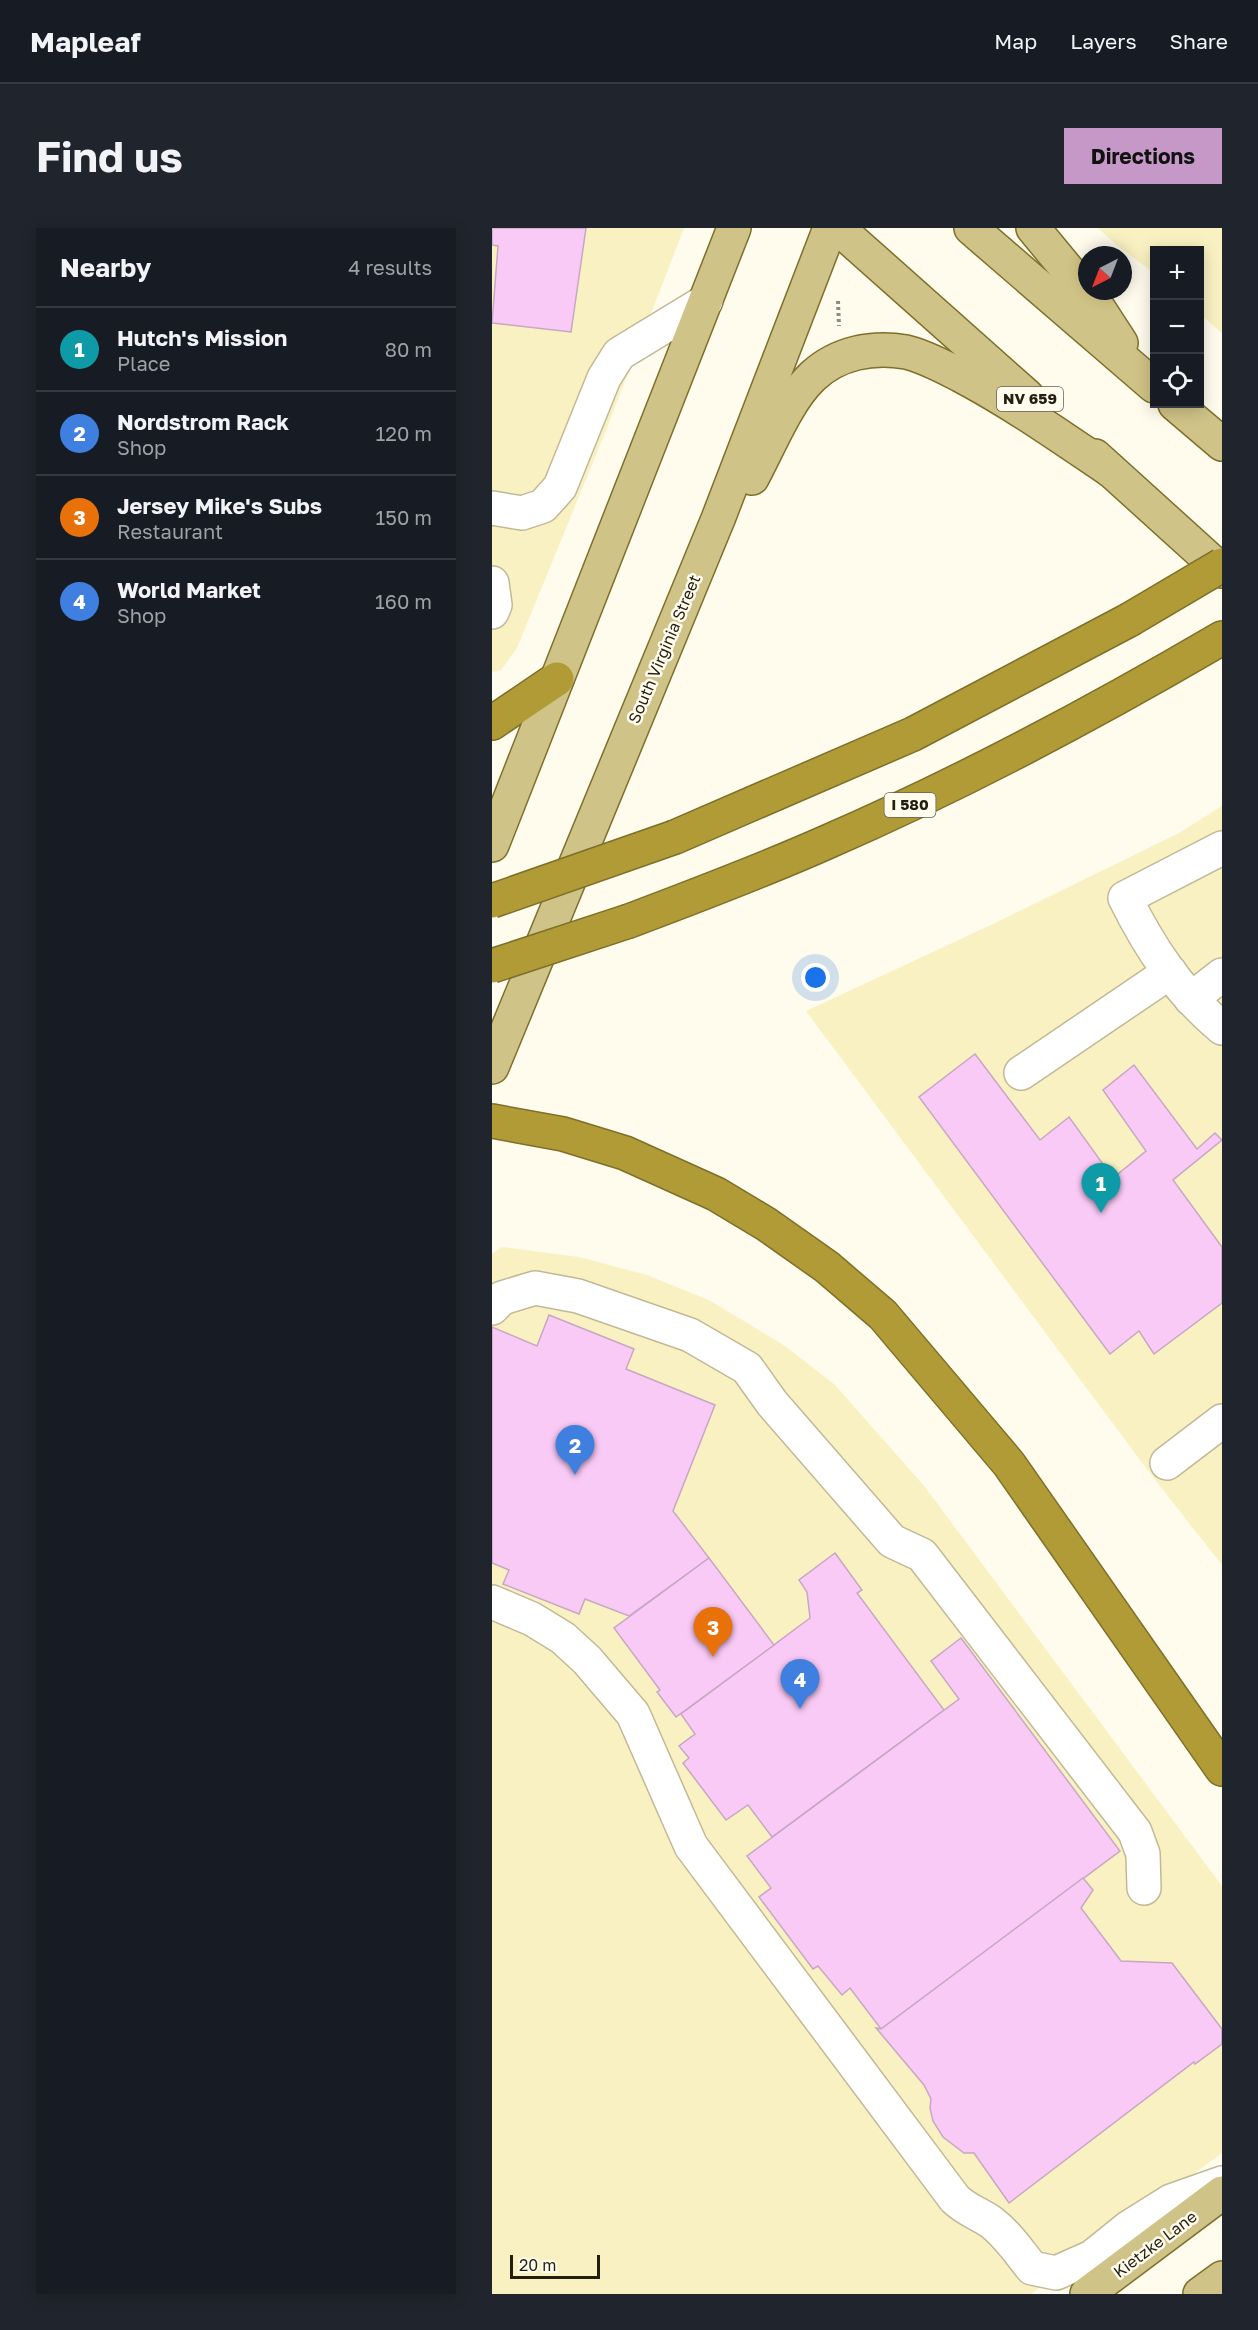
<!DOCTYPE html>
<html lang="en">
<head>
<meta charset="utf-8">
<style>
	body { margin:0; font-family:"Golos Text",sans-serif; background:#20242c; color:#f1f3f6 }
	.controls { position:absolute; right:18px; top:18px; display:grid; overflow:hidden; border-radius:0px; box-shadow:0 3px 15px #0003 }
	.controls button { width:54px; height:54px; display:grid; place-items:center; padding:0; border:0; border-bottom:2px solid #363941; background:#171b24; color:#f1f3f6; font:30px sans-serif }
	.compass { position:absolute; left:586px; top:18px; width:54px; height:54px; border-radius:50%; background:#171b24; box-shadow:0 3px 15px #0003; rotate:222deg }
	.scale { position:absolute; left:18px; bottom:15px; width:90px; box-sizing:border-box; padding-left:6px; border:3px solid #221f11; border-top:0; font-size:16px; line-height:21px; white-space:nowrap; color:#221f11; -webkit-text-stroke:4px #fffbed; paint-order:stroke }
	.you { position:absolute; left:324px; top:750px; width:21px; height:21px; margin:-15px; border:4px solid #fff; border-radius:50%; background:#1a73e8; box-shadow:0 0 0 9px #1a73e833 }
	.badge { display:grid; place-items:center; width:39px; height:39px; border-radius:50%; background:#c598c7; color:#fff; font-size:20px; font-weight:700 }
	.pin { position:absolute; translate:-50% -50px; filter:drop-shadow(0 2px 3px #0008) }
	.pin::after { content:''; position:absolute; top:32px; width:21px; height:18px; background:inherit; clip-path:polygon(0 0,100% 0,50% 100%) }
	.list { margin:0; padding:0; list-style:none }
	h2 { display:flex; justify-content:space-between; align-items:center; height:78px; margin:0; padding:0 24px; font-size:26px }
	h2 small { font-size:20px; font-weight:400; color:#9ea1a6 }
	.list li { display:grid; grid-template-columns:39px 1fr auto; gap:18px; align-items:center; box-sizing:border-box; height:84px; padding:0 24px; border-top:2px solid #363941 }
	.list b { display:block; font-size:22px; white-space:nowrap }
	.list p { margin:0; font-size:20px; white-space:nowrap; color:#9ea1a6 }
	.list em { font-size:20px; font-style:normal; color:#9ea1a6 }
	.icon { flex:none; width:33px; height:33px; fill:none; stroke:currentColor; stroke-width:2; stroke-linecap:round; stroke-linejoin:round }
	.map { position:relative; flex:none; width:730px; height:2066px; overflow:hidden; border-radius:0px }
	header { display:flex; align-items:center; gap:36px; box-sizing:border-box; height:84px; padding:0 30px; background:#171b24; border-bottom:2px solid #363941 }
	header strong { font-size:28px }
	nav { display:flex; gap:33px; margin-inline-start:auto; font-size:21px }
	.intro { display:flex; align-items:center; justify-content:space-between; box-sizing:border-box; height:144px; padding:0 36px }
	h1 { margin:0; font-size:42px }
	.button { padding:15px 27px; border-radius:0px; background:#c598c7; color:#111; font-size:21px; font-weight:700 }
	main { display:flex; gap:36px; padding:0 36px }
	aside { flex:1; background:#171b24; border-radius:0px; box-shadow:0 3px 15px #0003 }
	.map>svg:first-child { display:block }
	.built { fill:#faf1c3 }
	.building { fill:#facaf6; stroke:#c5a8c2; stroke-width:1.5 }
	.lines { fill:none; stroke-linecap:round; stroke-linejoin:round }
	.minor-casing { stroke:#c1b996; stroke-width:36 }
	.major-casing { stroke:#7e702a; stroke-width:36 }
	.highway-casing { stroke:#7e702a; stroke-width:36 }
	.path { stroke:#908d7f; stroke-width:4; stroke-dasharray:3 3; stroke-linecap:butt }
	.minor { stroke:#fff; stroke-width:33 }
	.major { stroke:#d0c387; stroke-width:33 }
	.highway { stroke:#b09b37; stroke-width:33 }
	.highway-bridge-casing { stroke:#7e702a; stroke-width:36; stroke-linecap:butt }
	.highway-bridge { stroke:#b09b37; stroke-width:33 }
	.labels { text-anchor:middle; stroke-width:5; stroke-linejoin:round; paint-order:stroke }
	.shield { fill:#fffbed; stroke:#646153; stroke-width:1.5 }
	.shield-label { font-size:15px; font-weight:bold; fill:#221f11 }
	.street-label { font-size:16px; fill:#221f11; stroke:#fffbed }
</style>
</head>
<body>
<header>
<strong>Mapleaf</strong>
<nav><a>Map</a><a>Layers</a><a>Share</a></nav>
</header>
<div class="intro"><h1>Find us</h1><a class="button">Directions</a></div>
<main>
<aside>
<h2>Nearby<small>4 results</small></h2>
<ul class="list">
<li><span class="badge" style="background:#0f9aa8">1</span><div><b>Hutch's Mission</b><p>Place</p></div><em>80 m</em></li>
<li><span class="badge" style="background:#3f7fe0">2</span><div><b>Nordstrom Rack</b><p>Shop</p></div><em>120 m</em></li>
<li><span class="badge" style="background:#e8710a">3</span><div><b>Jersey Mike's Subs</b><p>Restaurant</p></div><em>150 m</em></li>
<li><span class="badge" style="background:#3f7fe0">4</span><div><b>World Market</b><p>Shop</p></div><em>160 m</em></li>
</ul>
</aside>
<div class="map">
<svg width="730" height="2066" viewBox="0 0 730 2066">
	<rect width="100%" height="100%" fill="#fffbed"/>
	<!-- built -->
	<g class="built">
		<path d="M 0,0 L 192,0 L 115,200 L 25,420 L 9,442 L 0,444 Z"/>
		<path d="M 606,0 L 730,0 L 730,105 L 708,86 L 708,22 L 662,22 L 662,45 L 627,19 Z"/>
		<path d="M 730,578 L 730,1337 L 654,1240 L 314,783 L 501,696 L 687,605 Z"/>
		<path d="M 10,1019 L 87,1029 L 155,1047 L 217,1072 L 293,1118 L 343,1157 L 433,1259 L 730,1658 L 730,1925 L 539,2066 L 0,2066 L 0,1026 Z"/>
	</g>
	<!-- building -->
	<g class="building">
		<path d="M 0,0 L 94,0 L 79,104 L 0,95 L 6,18 L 0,17 Z"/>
		<path d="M 483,826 L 548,912 L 577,889 L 621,950 L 654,923 L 611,862 L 642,837 L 705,921 L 723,905 L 730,912 L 681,952 L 730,1019 L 730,1075 L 662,1126 L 647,1103 L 618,1126 L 427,869 Z"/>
		<path d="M 57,1087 L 142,1121 L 134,1141 L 223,1177 L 181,1283 L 217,1330 L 137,1388 L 93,1371 L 87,1386 L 11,1356 L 17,1342 L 0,1335 L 0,1099 L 45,1118 Z"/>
		<path d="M 343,1325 L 370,1362 L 365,1365 L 452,1482 L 280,1609 L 256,1577 L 234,1592 L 191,1535 L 197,1530 L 187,1518 L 203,1506 L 189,1486 L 318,1390 L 315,1364 L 307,1352 Z"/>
		<path d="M 217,1330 L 282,1417 L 184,1489 L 165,1464 L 168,1462 L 122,1400 Z"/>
		<path d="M 469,1410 L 628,1623 L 389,1801 L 358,1760 L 350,1767 L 326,1738 L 321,1741 L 267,1669 L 279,1660 L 255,1628 L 467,1471 L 439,1433 Z"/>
		<path d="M 591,1650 L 601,1662 L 589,1680 L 629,1733 L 680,1735 L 730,1801 L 730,1816 L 703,1836 L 702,1834 L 517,1975 L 482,1925 L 472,1925 L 451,1909 L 441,1893 L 438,1880 L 439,1871 L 432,1857 L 384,1800 L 389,1801 Z"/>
	</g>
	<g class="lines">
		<defs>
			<g id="minor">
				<path d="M 0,280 L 30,285 L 51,278 L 68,259 L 112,150 L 127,126 L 214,73"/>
				<path d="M 0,355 L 3,377 L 0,384"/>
				<path d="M 730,620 L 633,670 C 658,720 686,763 730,800"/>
				<path d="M 699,771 L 730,747"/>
				<path d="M 529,845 L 678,744"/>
				<path d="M 0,1080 L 10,1070 L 43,1060 L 86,1068 L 198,1107 L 255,1140 L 280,1175 L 400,1313 L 430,1327 L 643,1604 L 651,1626 L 652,1660"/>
				<path d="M 675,1235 L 730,1193"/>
				<path d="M 0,1374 L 40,1391 L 71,1410 L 95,1432 L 141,1486 L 199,1618 L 463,1971 C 476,1983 486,1985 499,1994 C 516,2007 527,2024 540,2040 L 564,2045 L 600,2029 L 636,2000 L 679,1973 L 730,1955"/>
			</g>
			<g id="major">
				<path d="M 346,0 L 535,168"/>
				<path d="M 479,0 L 662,158"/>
				<path d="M 541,0 L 603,75 L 629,115"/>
				<path d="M 683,176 L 730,216"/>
				<path d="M 603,228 L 730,343"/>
				<path d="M 260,250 C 277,219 295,172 321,148 C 346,125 380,118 414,124 C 432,128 452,139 468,147 C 521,175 569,209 618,242"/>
				<path d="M 0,617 L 242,0"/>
				<path d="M 0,839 L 226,291 L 338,0"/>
				<path d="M 595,2066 L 730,1965"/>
				<path d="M 708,2066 L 730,2050"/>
			</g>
			<g id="highway">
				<path d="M 0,495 L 65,451"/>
				<path d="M 183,609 L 421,506 L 637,392"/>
				<path d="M 137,693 C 203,668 270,643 335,614 C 471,555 602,485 730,410"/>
				<path d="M 0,893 L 71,906 L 133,925 L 224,966 L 274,996 L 335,1039 L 391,1087 L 517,1236 L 730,1541"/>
			</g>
		</defs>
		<!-- minor casing -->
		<use href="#minor" class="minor-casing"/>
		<!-- major casing -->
		<use href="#major" class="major-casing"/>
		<!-- highway casing -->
		<use href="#highway" class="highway-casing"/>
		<!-- path -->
		<path class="path" d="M 346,73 L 347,98"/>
		<!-- minor -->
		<use href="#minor" class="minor"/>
		<!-- major -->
		<use href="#major" class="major"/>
		<!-- highway -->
		<use href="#highway" class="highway"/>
		<defs>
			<g id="highway-bridge">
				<path d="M 637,392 L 730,337"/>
				<path d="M 0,673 L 183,609"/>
				<path d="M 0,738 L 137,693"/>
			</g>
		</defs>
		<!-- highway-bridge casing -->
		<use href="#highway-bridge" class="highway-bridge-casing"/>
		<!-- highway-bridge -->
		<use href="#highway-bridge" class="highway-bridge"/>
	</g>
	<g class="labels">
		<!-- shield labels -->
		<g class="shield">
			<rect x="505" y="159" width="66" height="24" rx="4.5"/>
			<rect x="392.5" y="565" width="51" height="24" rx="4.5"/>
		</g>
		<g class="shield-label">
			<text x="538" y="176">NV 659</text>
			<text x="418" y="582">I 580</text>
		</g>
		<!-- street labels -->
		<g class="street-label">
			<text transform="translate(172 421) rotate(-67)" y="6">South Virginia Street</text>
			<text transform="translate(663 2016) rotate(-37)" y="6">Kietzke Lane</text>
		</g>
	</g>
</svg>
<div class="controls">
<button>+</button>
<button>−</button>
<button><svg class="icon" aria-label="locate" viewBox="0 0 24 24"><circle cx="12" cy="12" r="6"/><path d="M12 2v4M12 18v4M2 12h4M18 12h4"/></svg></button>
</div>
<svg class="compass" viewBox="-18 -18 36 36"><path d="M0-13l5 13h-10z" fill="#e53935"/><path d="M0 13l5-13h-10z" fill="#9ea1a6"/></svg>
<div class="scale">20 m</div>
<div class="you"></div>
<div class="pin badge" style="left:609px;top:985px;background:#0f9aa8">1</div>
<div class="pin badge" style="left:83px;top:1247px;background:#3f7fe0">2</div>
<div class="pin badge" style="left:221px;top:1429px;background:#e8710a">3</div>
<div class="pin badge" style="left:308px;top:1481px;background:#3f7fe0">4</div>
</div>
</main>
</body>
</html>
